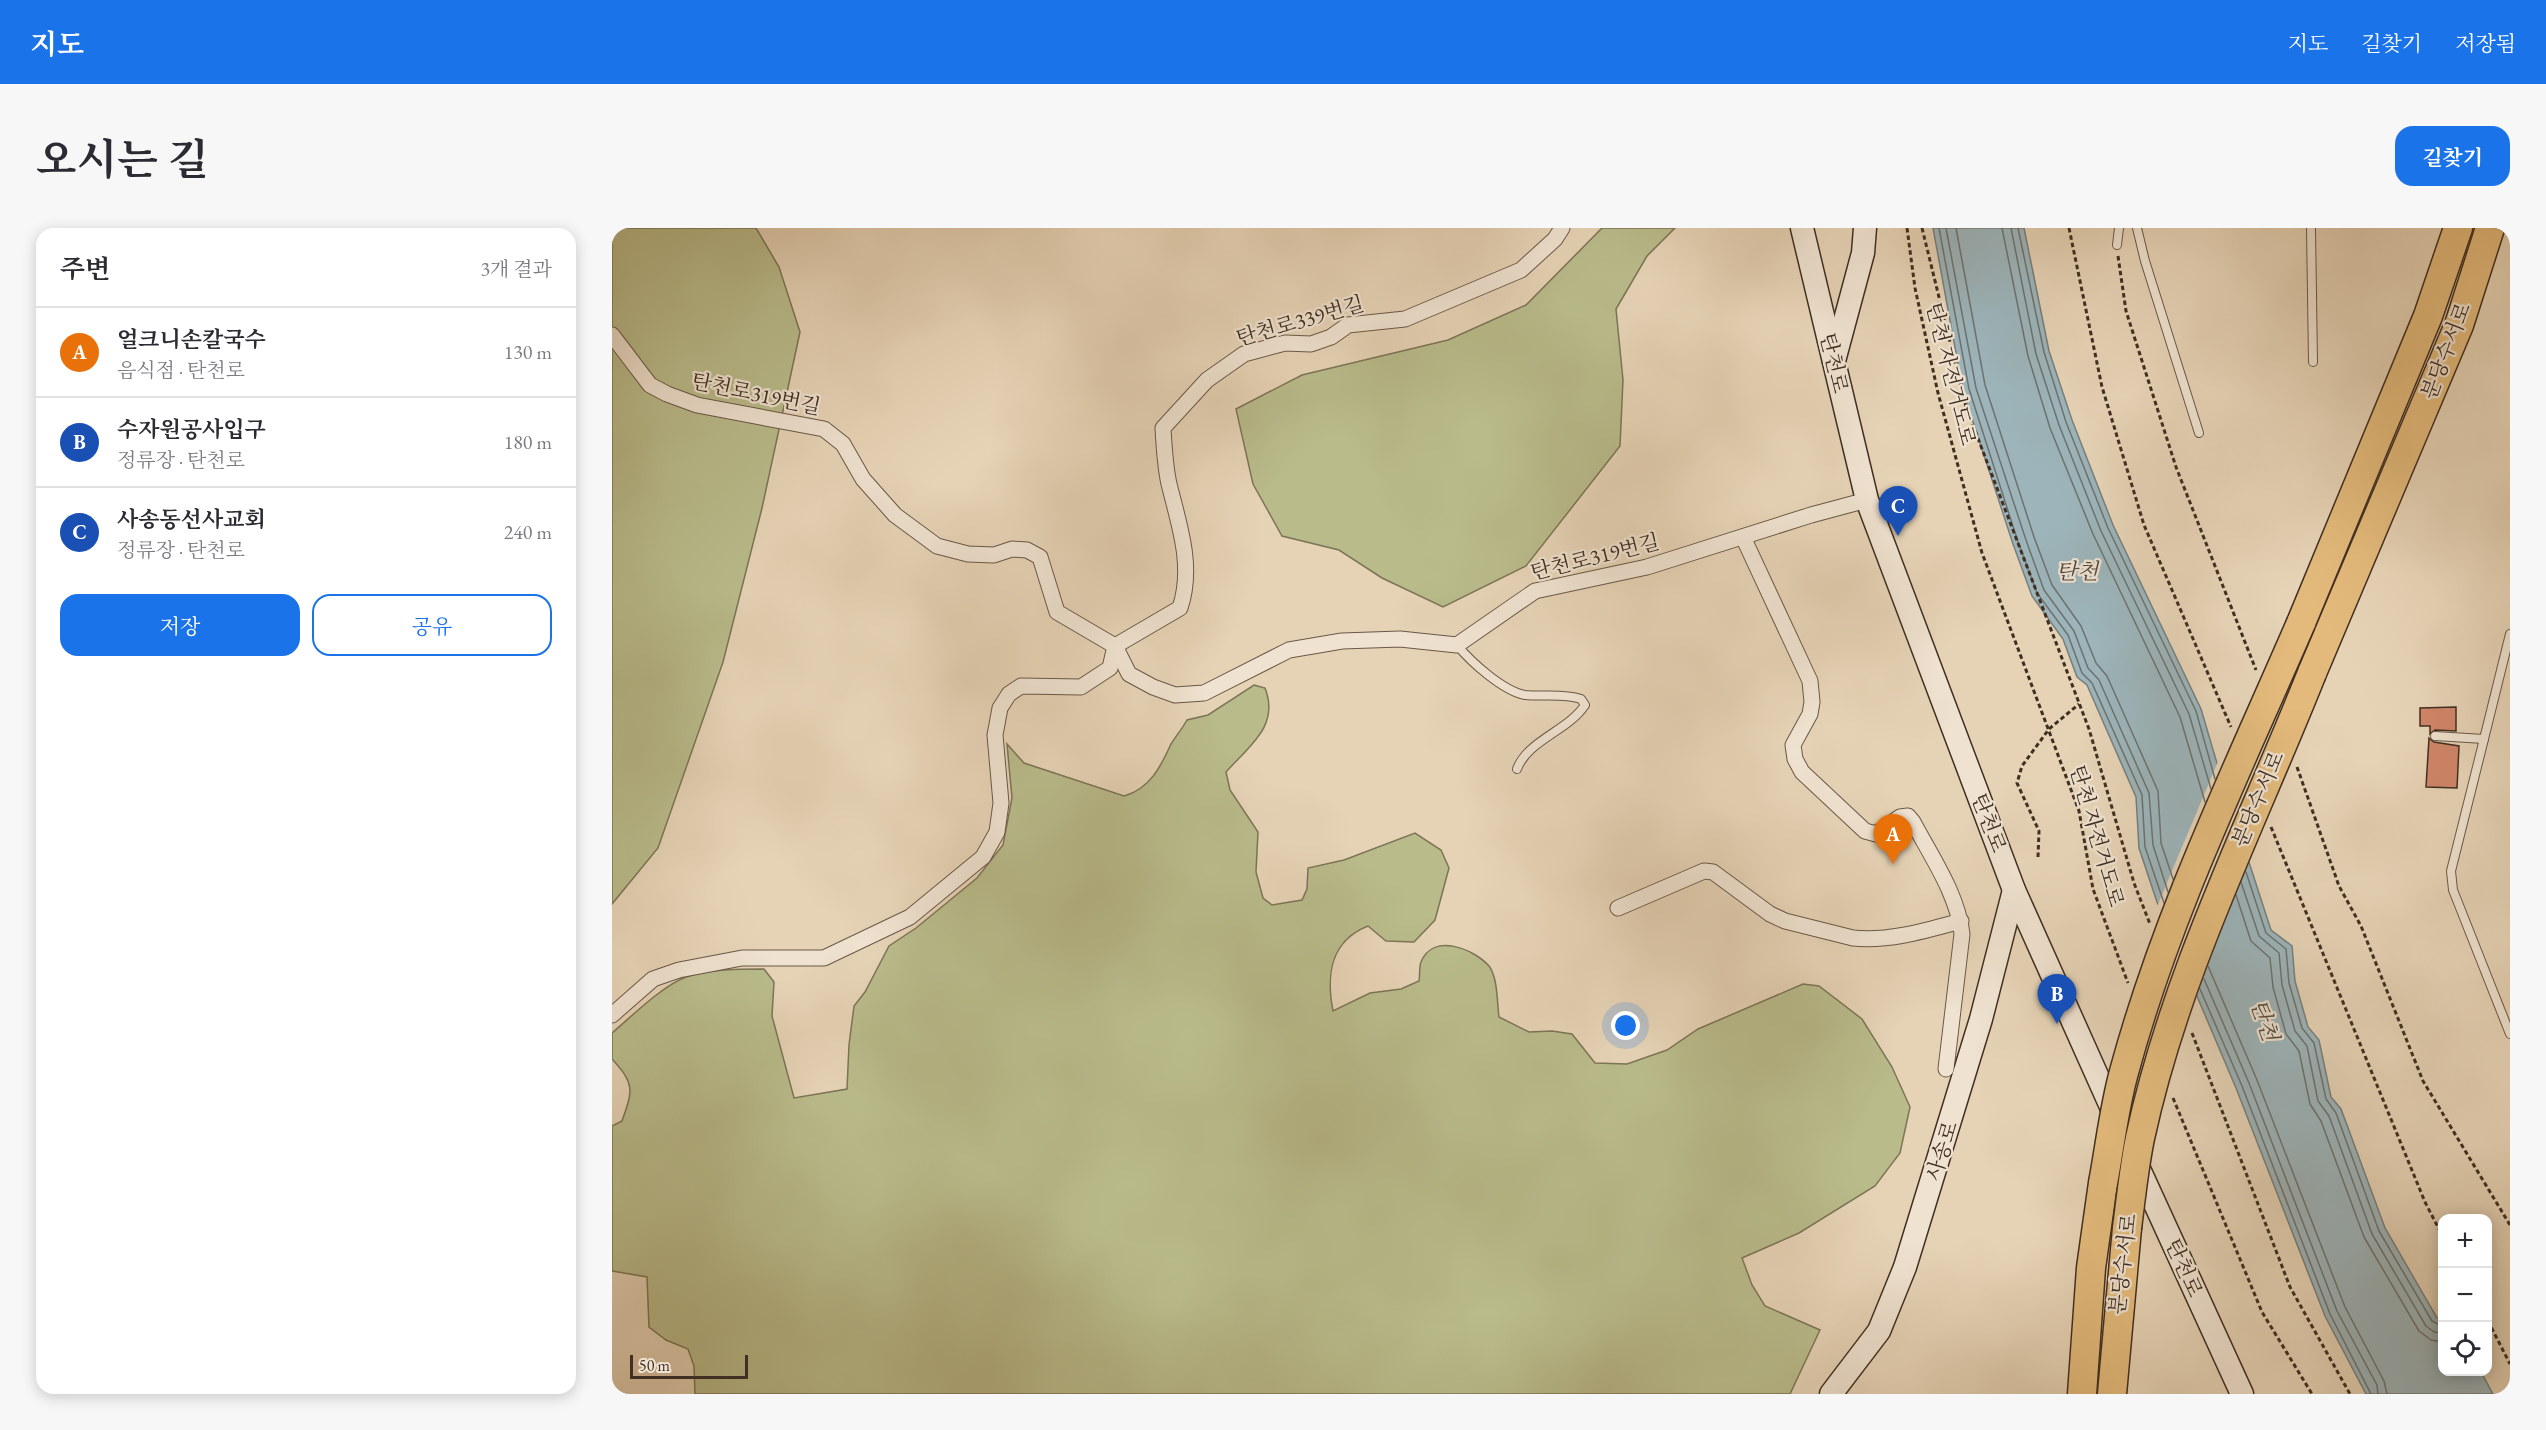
<!DOCTYPE html>
<html lang="ko">
<head>
<meta charset="utf-8">
<style>
	body { margin:0; font-family:"EB Garamond","Noto Serif KR",serif; background:#f7f7f7; color:#2b2b33 }
	.controls { position:absolute; right:18px; bottom:18px; display:grid; overflow:hidden; border-radius:12px; box-shadow:0 3px 15px #0003 }
	.controls button { width:54px; height:54px; display:grid; place-items:center; padding:0; border:0; border-bottom:2px solid #e1e1e2; background:#fff; color:#2b2b33; font:30px sans-serif }
	.scale { position:absolute; left:18px; bottom:15px; width:118px; box-sizing:border-box; padding-left:6px; border:3px solid #402f22; border-top:0; font-size:16px; line-height:21px; white-space:nowrap; color:#402f22; -webkit-text-stroke:4px #efe2d0; paint-order:stroke }
	.you { position:absolute; left:1014px; top:798px; width:21px; height:21px; margin:-15px; border:4px solid #fff; border-radius:50%; background:#1a73e8; box-shadow:0 0 0 9px #1a73e833 }
	.badge { display:grid; place-items:center; width:39px; height:39px; border-radius:50%; background:#1a73e8; color:#fff; font-size:20px; font-weight:700 }
	.pin { position:absolute; translate:-50% -50px; filter:drop-shadow(0 2px 3px #0008) }
	.pin::after { content:''; position:absolute; top:32px; width:21px; height:18px; background:inherit; clip-path:polygon(0 0,100% 0,50% 100%) }
	.list { margin:0; padding:0; list-style:none }
	h2 { display:flex; justify-content:space-between; align-items:center; height:78px; margin:0; padding:0 24px; font-size:26px }
	h2 small { font-size:20px; font-weight:400; color:#7c7c81 }
	.list li { display:grid; grid-template-columns:39px 1fr auto; gap:18px; align-items:center; box-sizing:border-box; height:90px; padding:0 24px; border-top:2px solid #e1e1e2 }
	.list b { display:block; font-size:22px; white-space:nowrap }
	.list p { margin:0; font-size:20px; white-space:nowrap; color:#7c7c81 }
	.list em { font-size:20px; font-style:normal; color:#7c7c81 }
	.actions { display:flex; gap:12px; padding:18px 24px }
	.actions a { flex:1; padding:14px 0; border:2px solid #1a73e8; border-radius:18px; text-align:center; font-size:21px; color:#1a73e8 }
	.actions .main { background:#1a73e8; color:#fff }
	.icon { flex:none; width:33px; height:33px; fill:none; stroke:currentColor; stroke-width:2; stroke-linecap:round; stroke-linejoin:round }
	.map { position:relative; flex:none; width:1898px; height:1166px; overflow:hidden; border-radius:18px }
	header { display:flex; align-items:center; gap:36px; box-sizing:border-box; height:84px; padding:0 30px; background:#1a73e8; color:#fff }
	header strong { font-size:28px }
	nav { display:flex; gap:33px; margin-inline-start:auto; font-size:21px }
	.intro { display:flex; align-items:center; justify-content:space-between; box-sizing:border-box; height:144px; padding:0 36px }
	h1 { margin:0; font-size:42px }
	.button { padding:15px 27px; border-radius:18px; background:#1a73e8; color:#fff; font-size:21px; font-weight:700 }
	main { display:flex; gap:36px; padding:0 36px }
	aside { flex:1; background:#fff; border-radius:18px; box-shadow:0 3px 15px #0003 }
	.map>svg:first-child { display:block }
	.green { fill:#b9bb8b; stroke:#7c7556; stroke-width:1.5 }
	.water { fill:#9cb4ba; stroke:#777f7d; stroke-width:1.5 }
	.pier { fill:#e6d3b6 }
	.lines { fill:none; stroke-linecap:round; stroke-linejoin:round }
	.shore { stroke:#6e726e; stroke-width:1.5 }
	.building { fill:#d08669; stroke:#402f22; stroke-width:1.5 }
	.lane-casing { stroke:#6a5847; stroke-width:10 }
	.street-casing { stroke:#6a5847; stroke-width:17 }
	.secondary-casing { stroke:#402f22; stroke-width:25 }
	.highway-casing { stroke:#402f22; stroke-width:31 }
	.path { stroke:#402f22; stroke-width:3; stroke-dasharray:4.5 3; stroke-linecap:butt }
	.lane { stroke:#efe2d0; stroke-width:8 }
	.street { stroke:#efe2d0; stroke-width:15 }
	.secondary { stroke:#efe2d0; stroke-width:22 }
	.highway { stroke:#e3ba7b; stroke-width:28 }
	.highway-bridge-casing { stroke:#402f22; stroke-width:31; stroke-linecap:butt }
	.highway-bridge { stroke:#e3ba7b; stroke-width:28 }
	.labels { text-anchor:middle; stroke-width:4.5; stroke-linejoin:round; paint-order:stroke }
	.street-label { font-size:21px; fill:#402f22; stroke:#efe2d0 }
	.water-label { font-size:22px; font-style:italic; fill:#524a40; stroke:#efe2d0 }
</style>
</head>
<body>
<header>
<strong>지도</strong>
<nav><a>지도</a><a>길찾기</a><a>저장됨</a></nav>
</header>
<div class="intro"><h1>오시는 길</h1><a class="button">길찾기</a></div>
<main>
<aside>
<h2>주변<small>3개 결과</small></h2>
<ul class="list">
<li><span class="badge" style="background:#e8710a">A</span><div><b>얼크니손칼국수</b><p>음식점 · 탄천로</p></div><em>130 m</em></li>
<li><span class="badge" style="background:#1a4fb4">B</span><div><b>수자원공사입구</b><p>정류장 · 탄천로</p></div><em>180 m</em></li>
<li><span class="badge" style="background:#1a4fb4">C</span><div><b>사송동선사교회</b><p>정류장 · 탄천로</p></div><em>240 m</em></li>
</ul>
<div class="actions"><a class="main">저장</a><a>공유</a></div>
</aside>
<div class="map">
<svg width="1898" height="1166" viewBox="0 0 1898 1166">
	<rect width="100%" height="100%" fill="#e6d3b6"/>
	<filter id="stains"><feTurbulence type="fractalNoise" baseFrequency=".00333" numOctaves="4"/><feColorMatrix values="0 0 0 0 .2 0 0 0 0 .09 0 0 0 0 .02 0 0 0 .5 -.17"/></filter>
	<radialGradient id="worn" r=".72"><stop offset=".6" stop-color="#630" stop-opacity="0"/><stop offset="1" stop-color="#630" stop-opacity=".3"/></radialGradient>
	<!-- green -->
	<g class="green">
		<path d="M 0,0 L 144,0 L 167,39 L 188,104 L 150,280 L 111,434 L 46,620 L 0,676 Z"/>
		<path d="M 990,0 L 1063,0 L 1035,28 L 1004,81 L 1011,152 L 1008,218 L 914,338 L 831,379 L 770,350 L 727,322 L 670,308 L 641,256 L 624,181 L 690,147 L 836,112 L 914,77 Z"/>
		<path d="M 642,457 L 653,460 C 668,498 637,518 614,544 L 618,562 L 646,604 L 644,644 L 651,670 L 660,677 L 690,672 L 695,661 L 696,640 L 732,632 L 803,605 L 829,622 L 837,640 L 823,692 L 802,714 L 774,713 L 756,698 C 718,713 714,747 721,783 L 758,765 L 789,761 L 807,753 C 808,748 807,739 809,734 C 821,704 862,721 877,738 C 886,750 885,775 887,789 L 917,804 L 940,803 L 960,806 L 983,835 L 1015,836 L 1055,822 L 1086,801 L 1191,756 L 1207,758 L 1250,791 L 1280,839 L 1298,879 L 1288,925 L 1263,958 L 1187,1005 L 1130,1030 L 1140,1057 L 1153,1078 L 1208,1102 L 1178,1166 L 83,1166 L 82,1138 L 76,1121 L 54,1112 L 37,1099 L 35,1049 L 0,1043 L 0,898 L 10,893 C 21,862 23,856 0,831 L 0,805 C 20,788 50,758 74,749 C 98,741 127,741 152,741 L 162,754 L 160,788 L 182,870 L 235,861 L 237,817 L 242,778 L 253,764 L 277,718 L 304,700 L 365,650 L 391,617 L 400,570 L 395,516 L 412,535 L 512,568 C 538,561 549,538 559,516 C 564,508 570,501 575,492 L 596,487 Z"/>
	</g>
	<!-- water -->
	<path class="water" d="M 1321,0 L 1412,0 L 1437,123 L 1460,192 L 1501,297 L 1589,481 L 1607,542 L 1659,702 L 1680,718 L 1683,753 L 1696,799 L 1707,812 L 1719,869 L 1729,881 L 1773,1000 L 1825,1090 L 1830,1093 L 1830,1144 L 1869,1144 L 1881,1166 L 1754,1166 L 1713,1088 L 1624,860 L 1545,674 L 1527,620 L 1524,569 L 1475,457 L 1465,449 L 1451,411 L 1420,368 L 1401,316 L 1351,163 Z"/>
	<!-- pier -->
	<path class="pier" d="M 1607,531 L 1637,625 L 1583,773 L 1544,681 Z"/>
	<g class="lines">
		<!-- shore -->
		<g class="shore">
			<path d="M 1327,0 L 1357,161 L 1406,314 L 1425,365 L 1456,407 L 1470,445 L 1480,455 L 1530,567 L 1533,619 L 1552,675"/>
			<path d="M 1334,0 L 1364,160 L 1414,312 L 1432,362 L 1462,403 L 1476,440 L 1487,452 L 1537,565 L 1541,617 L 1556,664"/>
			<path d="M 1344,0 L 1373,157 L 1422,309 L 1440,357 L 1469,398 L 1484,435 L 1495,448 L 1546,563 L 1549,615 L 1561,651"/>
			<path d="M 1390,0 L 1416,128 L 1438,200 L 1481,306 L 1568,489 L 1593,574"/>
			<path d="M 1399,0 L 1424,126 L 1447,197 L 1489,303 L 1577,486 L 1599,561"/>
			<path d="M 1406,0 L 1432,124 L 1454,194 L 1496,300 L 1584,483 L 1603,551"/>
			<path d="M 1634,644 L 1654,705 L 1674,721 L 1677,755 L 1690,800 L 1702,815 L 1714,871 L 1724,885 L 1767,1003 L 1820,1093 L 1830,1098"/>
			<path d="M 1629,654 L 1647,708 L 1667,725 L 1670,757 L 1683,803 L 1695,818 L 1706,873 L 1717,888 L 1760,1006 L 1814,1098 L 1822,1104 L 1830,1105"/>
			<path d="M 1624,667 L 1639,713 L 1658,730 L 1661,759 L 1674,806 L 1687,823 L 1698,876 L 1709,893 L 1752,1009 L 1807,1103 L 1819,1112 L 1830,1114"/>
			<path d="M 1596,738 L 1645,852 L 1733,1079 L 1772,1153 L 1775,1166"/>
			<path d="M 1592,751 L 1637,855 L 1725,1083 L 1765,1157 L 1766,1166"/>
			<path d="M 1588,761 L 1630,858 L 1718,1086 L 1759,1166"/>
		</g>
	</g>
	<!-- building -->
	<g class="building">
		<path d="M 1844,479 L 1844,503 L 1823,502 L 1818,506 L 1818,498 L 1808,498 L 1808,480 Z"/>
		<path d="M 1817,510 L 1822,514 L 1847,518 L 1845,560 L 1814,559 Z"/>
	</g>
	<g class="lines">
		<defs>
			<g id="lane">
				<path d="M 1525,0 L 1533,33 L 1587,205"/>
				<path d="M 1699,0 L 1701,134"/>
				<path d="M 1505,17 L 1507,0"/>
				<path d="M 845,417 C 859,434 891,463 913,467 C 932,469 950,465 969,471 L 973,477 C 956,503 916,512 905,541"/>
				<path d="M 1823,508 L 1872,511 L 1898,406"/>
				<path d="M 1872,511 L 1839,643 L 1841,662 L 1898,806"/>
			</g>
			<g id="street">
				<path d="M 0,107 L 38,157 L 55,166 L 85,177 L 212,201 L 231,216 L 251,251 L 283,287 L 325,318 L 356,326 L 382,327 L 400,321 L 415,322 L 428,329 L 445,384 L 503,418 L 517,446 L 541,459 L 563,467 L 592,465 L 677,422 L 730,413 L 788,411 L 845,417 L 923,363 L 1035,339 L 1199,287 L 1255,272"/>
				<path d="M 1131,309 L 1198,453 L 1200,474 L 1198,486 L 1181,517 L 1183,531 L 1190,544 L 1253,603 L 1264,606 L 1288,589 L 1296,588 L 1301,594 C 1319,628 1346,667 1350,706 L 1334,841"/>
				<path d="M 1006,680 L 1092,643 L 1101,644 L 1158,686 L 1173,693 L 1241,710 C 1276,714 1316,702 1349,693"/>
				<path d="M 0,787 L 41,751 L 67,742 L 130,730 L 212,730 L 298,689 L 371,629 L 385,604 L 389,575 L 383,507 L 388,480 L 397,466 L 409,458 L 469,459 L 498,440 L 503,418 L 568,380 C 582,338 567,297 557,256 C 553,238 552,219 551,200 L 595,152 L 632,126 L 673,115 L 699,116 L 719,109 L 736,97 L 793,91 L 909,42 L 943,11 L 950,0"/>
			</g>
			<g id="secondary">
				<path d="M 1190,0 L 1255,272 L 1402,662 L 1505,892"/>
				<path d="M 1222,133 L 1251,25 L 1253,0"/>
				<path d="M 1522,930 L 1630,1166"/>
				<path d="M 1219,1166 L 1267,1103 L 1293,1039 L 1369,791 L 1402,662"/>
			</g>
			<g id="highway">
				<path d="M 1689,395 L 1816,88 L 1846,0"/>
				<path d="M 1700,445 L 1847,97 L 1878,0"/>
				<path d="M 1470,1166 L 1479,1040 L 1491,955"/>
				<path d="M 1500,1166 L 1515,1000"/>
			</g>
		</defs>
		<!-- lane casing -->
		<use href="#lane" class="lane-casing"/>
		<!-- street casing -->
		<use href="#street" class="street-casing"/>
		<!-- secondary casing -->
		<use href="#secondary" class="secondary-casing"/>
		<!-- highway casing -->
		<use href="#highway" class="highway-casing"/>
		<!-- path -->
		<g class="path">
			<path d="M 1295,0 L 1303,60 L 1326,165 L 1370,325 L 1467,583 L 1481,661 L 1516,755"/>
			<path d="M 1310,0 L 1354,179 L 1477,501 L 1522,655 L 1538,696"/>
			<path d="M 1457,0 L 1490,159 L 1532,297 L 1619,499"/>
			<path d="M 1506,28 L 1514,83 L 1564,239 L 1644,442"/>
			<path d="M 1685,539 L 1727,658 L 1749,698 L 1811,853 L 1898,997"/>
			<path d="M 1659,599 L 1813,974 L 1830,1007"/>
			<path d="M 1426,629 L 1427,603 L 1405,555 L 1410,538 L 1437,501 L 1467,476"/>
			<path d="M 1580,805 L 1678,1059 L 1738,1166"/>
			<path d="M 1561,870 L 1650,1084 L 1700,1166"/>
			<path d="M 1876,1093 L 1898,1136"/>
		</g>
		<!-- lane -->
		<use href="#lane" class="lane"/>
		<!-- street -->
		<use href="#street" class="street"/>
		<!-- secondary -->
		<use href="#secondary" class="secondary"/>
		<!-- highway -->
		<use href="#highway" class="highway"/>
		<defs>
			<g id="highway-bridge">
				<path d="M 1491,955 C 1498,918 1502,880 1512,844 C 1554,688 1625,543 1689,395"/>
				<path d="M 1515,1000 C 1519,970 1522,939 1528,910 C 1563,747 1639,598 1700,445"/>
			</g>
		</defs>
		<!-- highway-bridge casing -->
		<use href="#highway-bridge" class="highway-bridge-casing"/>
		<!-- highway-bridge -->
		<use href="#highway-bridge" class="highway-bridge"/>
	</g>
	<g class="labels">
		<!-- street labels -->
		<g class="street-label">
			<text transform="translate(688 93) rotate(-16)" y="7">탄천로339번길</text>
			<text transform="translate(1834 123) rotate(-69)" y="7">분당수서로</text>
			<text transform="translate(1222 135) rotate(77)" y="7">탄천로</text>
			<text transform="translate(1339 146) rotate(76)" y="7">탄천 자전거도로</text>
			<text transform="translate(144 166) rotate(12)" y="7">탄천로319번길</text>
			<text transform="translate(983 329) rotate(-14)" y="7">탄천로319번길</text>
			<text transform="translate(1646 571) rotate(-67)" y="7">분당수서로</text>
			<text transform="translate(1377 595) rotate(69)" y="7">탄천로</text>
			<text transform="translate(1485 608) rotate(74)" y="7">탄천 자전거도로</text>
			<text transform="translate(1330 923) rotate(-73)" y="7">사송로</text>
			<text transform="translate(1511 1036) rotate(-83)" y="7">분당수서로</text>
			<text transform="translate(1572 1040) rotate(66)" y="7">탄천로</text>
		</g>
		<!-- water labels -->
		<g class="water-label">
			<text x="1465" y="351">탄천</text>
			<text transform="translate(1653 792) rotate(71)" y="8">탄천</text>
		</g>
	</g>
	<rect width="100%" height="100%" filter="url(#stains)"/>
	<rect width="100%" height="100%" fill="url(#worn)"/>
</svg>
<div class="controls">
<button>+</button>
<button>−</button>
<button><svg class="icon" aria-label="locate" viewBox="0 0 24 24"><circle cx="12" cy="12" r="6"/><path d="M12 2v4M12 18v4M2 12h4M18 12h4"/></svg></button>
</div>
<div class="scale">50 m</div>
<div class="you"></div>
<div class="pin badge" style="left:1281px;top:636px;background:#e8710a">A</div>
<div class="pin badge" style="left:1445px;top:796px;background:#1a4fb4">B</div>
<div class="pin badge" style="left:1286px;top:308px;background:#1a4fb4">C</div>
</div>
</main>
</body>
</html>
